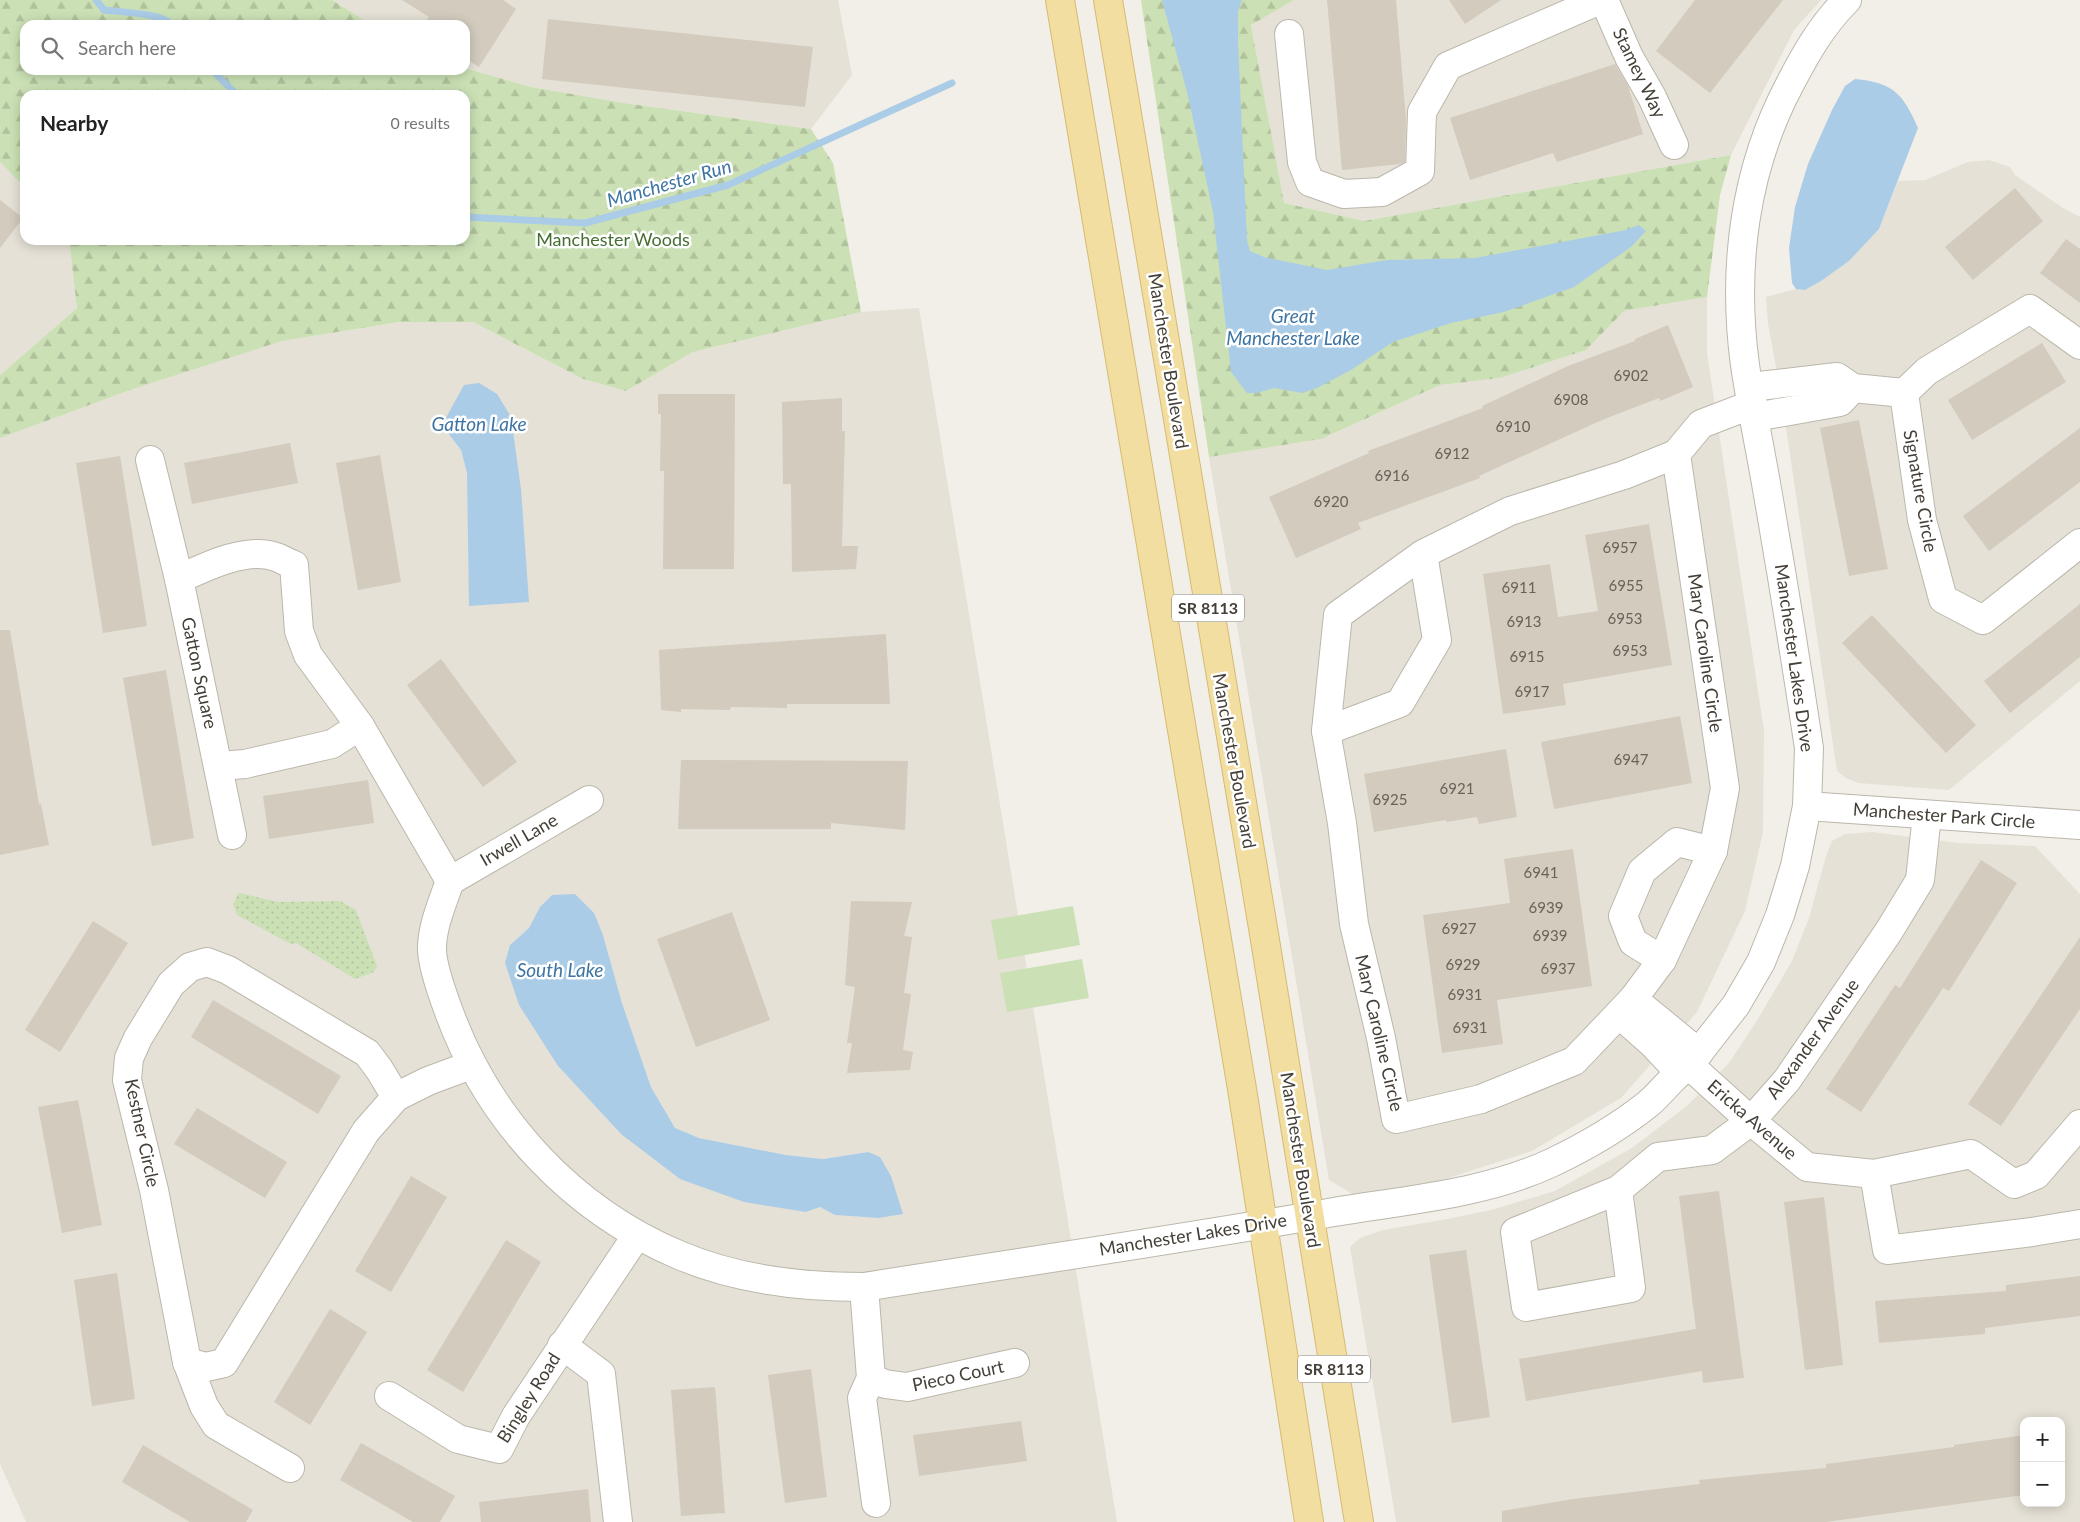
<!DOCTYPE html>
<html lang="en">
<head>
<meta charset="utf-8">
<style>
	body { margin:0; font-family:Lato,sans-serif; background:#f6f6f6; color:#222 }
	.controls { position:absolute; right:15px; bottom:15px; display:grid; overflow:hidden; border-radius:10px; box-shadow:0 2px 12px #0003 }
	.controls button { width:45px; height:45px; display:grid; place-items:center; padding:0; border:0; border-bottom:1px solid #e0e0e0; background:#fff; color:#222; font:25px sans-serif }
	.list { margin:0; padding:0; list-style:none }
	h2 { display:flex; justify-content:space-between; align-items:center; height:65px; margin:0; padding:0 20px; font-size:21px }
	h2 small { font-size:16px; font-weight:400; color:#767676 }
	.icon { flex:none; width:28px; height:28px; fill:none; stroke:currentColor; stroke-width:2; stroke-linecap:round; stroke-linejoin:round }
	.map { position:relative; flex:none; width:2080px; height:1522px; overflow:hidden }
	.search { position:absolute; background:#fff; box-shadow:0 2px 12px #0003; left:20px; top:20px; width:450px; height:55px; display:flex; align-items:center; gap:12px; box-sizing:border-box; padding:0 18px; border-radius:15px; color:#767676; font-size:19px }
	.panel { position:absolute; background:#fff; box-shadow:0 2px 12px #0003; left:20px; top:90px; width:450px; height:155px; border-radius:15px }
	.map>svg:first-child { display:block }
	.residential { fill:#e5e1d6; fill-rule:evenodd }
	.green { fill:url(#green-dots) }
	.forest { fill:url(#forest-firs) }
	.pitch { fill:#cbe1b5 }
	.water { fill:#abcce7 }
	.lines { fill:none; stroke-linecap:round; stroke-linejoin:round }
	.stream { stroke:#abcce7; stroke-width:7 }
	.building { fill:#d2cbbe }
	.minor-casing { stroke:#bcb7ab; stroke-width:30 }
	.primary-casing { stroke:#d5bb72; stroke-width:30 }
	.minor { stroke:#fff; stroke-width:28 }
	.primary { stroke:#f2dea0; stroke-width:28 }
	.labels { text-anchor:middle; stroke-width:5; stroke-linejoin:round; paint-order:stroke }
	.number-label { font-size:15px; fill:#686259 }
	.shield { fill:#fff; stroke:#7c7973; stroke-width:1 }
	.shield-label { font-size:16px; font-weight:bold; fill:#443f37 }
	.street-label { font-size:18px; fill:#443f37; stroke:#fff }
	.park-label { font-size:18px; fill:#466e32; stroke:#fff }
	.water-label { font-size:19px; font-style:italic; fill:#3d74a3; stroke:#fff }
</style>
</head>
<body>
<div class="map">
<svg width="2080" height="1522" viewBox="0 0 2080 1522">
	<defs>
		<pattern id="green-dots" width="8" height="8" patternUnits="userSpaceOnUse" patternTransform="scale(1.25)"><rect width="8" height="8" fill="#cbe1b5"/><path d="M2 2h.1M6 6h.1" fill="none" stroke="#b0c29c" stroke-width="1.8" stroke-linecap="round"/></pattern>
		<pattern id="forest-firs" width="22" height="20" patternUnits="userSpaceOnUse" patternTransform="scale(1.25)"><rect width="22" height="20" fill="#cbe1b5"/><path d="M5 1l3.5 6h-7zM16 11l3.5 6h-7z" fill="#b0c29c"/></pattern>
	</defs>
	<rect width="100%" height="100%" fill="#f2efe8"/>
	<!-- residential -->
	<g class="residential">
		<path d="M 332,0 L 838,0 L 852,75 L 811,129 L 624,103 L 531,87 L 465,68 L 465,25 L 372,25 Z"/>
		<path d="M 1294,0 L 1821,0 L 1794,30 L 1731,155 L 1364,221 L 1283,203 L 1251,24 Z"/>
		<path d="M 1989,160 L 2010,167 L 2015,175 L 2063,208 L 2080,217 L 2080,681 L 1949,790 L 1858,783 L 1846,778 L 1837,771 L 1781,394 L 1768,324 L 1766,297 L 1796,289 L 1805,290 L 1821,281 L 1849,261 L 1879,229 L 1898,181 L 1925,180 L 1968,162 Z"/>
		<path d="M 0,162 L 25,188 L 25,240 L 69,240 L 77,308 L 0,375 Z"/>
		<path d="M 1707,297 L 1707,353 L 1764,731 L 1763,832 L 1745,911 L 1697,1012 L 1621,1098 L 1532,1151 L 1436,1182 L 1354,1195 L 1329,1180 L 1209,457 L 1321,439 L 1440,385 L 1500,378 L 1586,350 L 1624,311 Z"/>
		<path d="M 919,308 L 1117,1522 L 26,1522 L 0,1464 L 0,438 L 133,389 L 282,341 L 399,322 L 473,322 L 583,379 L 626,391 L 693,352 L 861,312 ZM 461,450 L 529,602 L 467,473 ZM 529,928 L 603,935 L 622,1003 L 651,1087 L 675,1128 L 699,1138 L 786,1155 L 823,1159 L 868,1152 L 878,1218 L 835,1215 L 820,1207 L 805,1212 L 621,1134 L 558,1066 L 510,945 Z"/>
		<path d="M 1872,832 L 1958,843 L 2035,846 L 2080,894 L 2080,1522 L 1396,1522 L 1350,1247 L 1360,1238 L 1383,1230 L 1442,1220 L 1491,1210 L 1555,1191 L 1632,1148 L 1688,1105 L 1729,1063 L 1758,1019 L 1792,961 L 1809,918 L 1826,856 L 1832,841 L 1845,834 ZM 2024,1421 L 2061,1421 L 2061,1503 L 2024,1503 Z"/>
	</g>
	<!-- green -->
	<path class="green" d="M 239,893 L 279,902 L 340,901 L 356,910 L 377,966 L 374,972 L 355,979 L 296,943 L 291,944 L 237,915 L 233,904 Z"/>
	<!-- forest -->
	<g class="forest">
		<path d="M 0,0 L 332,0 L 372,25 L 25,25 L 25,70 L 465,70 L 465,68 L 531,87 L 624,103 L 811,129 L 833,163 L 861,312 L 693,352 L 626,391 L 583,379 L 473,322 L 399,322 L 282,341 L 133,389 L 0,438 L 0,375 L 77,308 L 69,240 L 465,240 L 465,95 L 25,95 L 25,188 L 0,162 Z"/>
		<path d="M 1141,0 L 1294,0 L 1251,25 L 1284,203 L 1364,221 L 1731,155 L 1720,195 L 1707,297 L 1624,311 L 1586,350 L 1500,378 L 1440,385 L 1321,439 L 1209,457 Z"/>
	</g>
	<!-- pitch -->
	<g class="pitch">
		<path d="M 1073,906 L 1080,945 L 998,960 L 991,920 Z"/>
		<path d="M 1082,959 L 1089,998 L 1007,1012 L 1000,973 Z"/>
	</g>
	<!-- water -->
	<g class="water">
		<path d="M 1162,0 L 1242,0 L 1238,11 L 1238,42 L 1247,240 L 1250,251 L 1264,257 L 1327,270 L 1387,260 L 1475,258 L 1626,230 L 1639,225 L 1646,231 L 1631,247 L 1574,287 L 1504,312 L 1451,323 L 1393,342 L 1351,370 L 1317,388 L 1302,393 L 1274,388 L 1257,393 L 1247,393 L 1231,372 L 1213,212 L 1188,96 Z"/>
		<path d="M 1855,79 C 1894,83 1903,94 1918,128 L 1879,229 L 1849,261 L 1821,281 L 1805,290 L 1796,289 L 1792,283 L 1789,248 L 1795,207 L 1808,164 L 1832,110 L 1845,86 Z"/>
		<path d="M 479,383 L 497,394 L 511,417 L 521,489 L 529,602 L 469,606 L 467,473 L 461,450 L 442,425 L 464,385 Z"/>
		<path d="M 575,894 L 594,913 L 603,935 L 622,1003 L 651,1087 L 675,1128 L 699,1138 L 786,1155 L 823,1159 L 868,1152 L 880,1157 L 891,1176 L 903,1214 L 878,1218 L 835,1215 L 820,1207 L 806,1212 L 744,1202 L 680,1179 L 621,1134 L 558,1066 L 519,1005 L 505,963 L 510,945 L 529,928 L 540,907 L 552,895 Z"/>
	</g>
	<g class="lines">
		<!-- stream -->
		<g class="stream">
			<path d="M 96,0 L 104,10 C 120,12 162,13 172,25"/>
			<path d="M 212,70 L 237,95"/>
			<path d="M 465,217 L 585,223 L 728,185 L 952,83"/>
		</g>
	</g>
	<!-- building -->
	<g class="building">
		<path d="M 402,0 L 503,0 L 516,9 L 479,67 L 465,58 L 465,25 L 424,25 L 429,17 Z"/>
		<path d="M 1327,0 L 1396,0 L 1406,120 L 1405,162 L 1400,164 L 1342,170 Z"/>
		<path d="M 1449,0 L 1501,0 L 1465,24 Z"/>
		<path d="M 1695,0 L 1783,0 L 1710,93 L 1656,51 Z"/>
		<path d="M 548,19 L 813,47 L 805,107 L 542,79 Z"/>
		<path d="M 1615,64 L 1628,86 L 1643,134 L 1557,162 L 1553,153 L 1470,180 L 1450,118 Z"/>
		<path d="M 2015,188 L 2043,221 L 1973,280 L 1945,247 Z"/>
		<path d="M 0,200 L 23,218 L 0,248 Z"/>
		<path d="M 2066,239 L 2080,249 L 2080,303 L 2040,273 Z"/>
		<path d="M 1668,325 L 1693,387 L 1660,401 L 1659,398 L 1602,420 L 1479,476 L 1480,478 L 1358,523 L 1361,529 L 1296,558 L 1269,497 L 1369,453 L 1368,451 L 1483,408 L 1482,406 L 1568,366 L 1635,341 L 1635,339 Z"/>
		<path d="M 2042,343 L 2066,382 L 1972,440 L 1948,400 Z"/>
		<path d="M 658,394 L 735,394 L 734,569 L 663,569 L 664,471 L 660,471 L 661,414 L 658,414 Z"/>
		<path d="M 842,398 L 842,431 L 845,431 L 842,546 L 858,546 L 856,569 L 792,572 L 791,484 L 783,484 L 782,402 Z"/>
		<path d="M 1859,420 L 1888,569 L 1849,576 L 1820,428 Z"/>
		<path d="M 2080,428 L 2080,482 L 1989,551 L 1963,516 Z"/>
		<path d="M 290,443 L 298,483 L 192,504 L 184,463 Z"/>
		<path d="M 380,455 L 401,582 L 358,590 L 336,463 Z"/>
		<path d="M 120,456 L 147,626 L 103,633 L 76,463 Z"/>
		<path d="M 1649,524 L 1672,665 L 1563,684 L 1566,705 L 1503,714 L 1483,574 L 1550,564 L 1558,617 L 1598,611 L 1585,535 Z"/>
		<path d="M 2080,604 L 2080,657 L 2010,713 L 1984,681 Z"/>
		<path d="M 1872,615 L 1976,725 L 1946,753 L 1842,643 Z"/>
		<path d="M 0,630 L 10,630 L 39,804 L 41,804 L 49,845 L 0,855 Z"/>
		<path d="M 886,634 L 890,704 L 787,704 L 787,708 L 731,707 L 730,710 L 681,709 L 681,712 L 661,710 L 659,650 Z"/>
		<path d="M 441,659 L 517,762 L 483,787 L 407,685 Z"/>
		<path d="M 166,670 L 194,838 L 152,846 L 123,678 Z"/>
		<path d="M 1680,716 L 1692,783 L 1554,809 L 1541,742 Z"/>
		<path d="M 1506,749 L 1517,817 L 1479,824 L 1477,817 L 1447,822 L 1446,820 L 1374,832 L 1364,774 Z"/>
		<path d="M 681,760 L 908,761 L 905,830 L 831,823 L 831,829 L 678,829 Z"/>
		<path d="M 368,780 L 374,823 L 269,839 L 263,796 Z"/>
		<path d="M 1573,849 L 1592,986 L 1497,1000 L 1503,1044 L 1442,1053 L 1423,915 L 1510,903 L 1504,859 Z"/>
		<path d="M 1981,860 L 2017,883 L 1949,991 L 1943,988 L 1861,1112 L 1826,1089 L 1895,985 L 1900,988 Z"/>
		<path d="M 851,901 L 912,902 L 904,936 L 912,937 L 904,993 L 911,994 L 903,1050 L 913,1052 L 910,1070 L 847,1073 L 852,1043 L 847,1043 L 855,987 L 845,985 Z"/>
		<path d="M 732,912 L 770,1020 L 696,1047 L 657,939 Z"/>
		<path d="M 93,921 L 128,943 L 60,1052 L 25,1030 Z"/>
		<path d="M 2080,937 L 2080,1009 L 2001,1126 L 1968,1104 Z"/>
		<path d="M 213,1000 L 341,1076 L 318,1114 L 191,1037 Z"/>
		<path d="M 78,1100 L 102,1225 L 62,1233 L 38,1107 Z"/>
		<path d="M 197,1108 L 287,1162 L 265,1198 L 174,1144 Z"/>
		<path d="M 411,1176 L 447,1197 L 391,1292 L 355,1271 Z"/>
		<path d="M 1719,1191 L 1744,1378 L 1703,1383 L 1702,1371 L 1526,1401 L 1519,1359 L 1696,1329 L 1679,1196 Z"/>
		<path d="M 1824,1197 L 1843,1365 L 1805,1370 L 1784,1202 Z"/>
		<path d="M 506,1240 L 541,1262 L 463,1392 L 427,1370 Z"/>
		<path d="M 1466,1250 L 1490,1417 L 1452,1423 L 1429,1255 Z"/>
		<path d="M 117,1273 L 135,1399 L 92,1406 L 74,1280 Z"/>
		<path d="M 2080,1276 L 2080,1316 L 1985,1328 L 1985,1334 L 1879,1343 L 1875,1301 L 2006,1291 L 2006,1285 Z"/>
		<path d="M 330,1309 L 367,1332 L 310,1425 L 274,1402 Z"/>
		<path d="M 811,1369 L 827,1497 L 785,1503 L 768,1375 Z"/>
		<path d="M 715,1387 L 725,1513 L 681,1516 L 671,1390 Z"/>
		<path d="M 1021,1421 L 1027,1461 L 919,1476 L 913,1435 Z"/>
		<path d="M 2024,1435 L 2024,1495 L 1826,1522 L 1502,1522 L 1502,1511 L 1573,1499 L 1700,1484 L 1699,1480 L 1826,1468 L 1826,1464 L 1954,1447 L 1954,1445 Z"/>
		<path d="M 361,1443 L 455,1496 L 440,1522 L 413,1522 L 340,1480 Z"/>
		<path d="M 143,1445 L 253,1510 L 246,1522 L 190,1522 L 122,1482 Z"/>
		<path d="M 588,1489 L 591,1522 L 481,1522 L 479,1502 Z"/>
	</g>
	<g class="lines">
		<defs>
			<g id="minor">
				<path d="M 1604,0 L 1629,57 L 1652,97 L 1674,145"/>
				<path d="M 1289,34 L 1302,162 L 1310,182 L 1344,194 L 1382,192 L 1420,171 L 1422,112 L 1448,66 L 1600,0"/>
				<path d="M 2080,345 L 2030,309 L 1927,371 L 1904,393 L 1922,520 L 1943,599 L 1983,620 L 2080,543"/>
				<path d="M 1750,387 L 1837,377 L 1853,388 L 1904,393"/>
				<path d="M 1755,417 L 1840,402 L 1853,388"/>
				<path d="M 150,460 L 179,579 L 232,835"/>
				<path d="M 1423,554 L 1338,615 L 1326,731 L 1342,823 L 1354,924 L 1381,1038 L 1396,1119 L 1481,1099 L 1574,1061 L 1633,999 L 1662,960 L 1713,851"/>
				<path d="M 179,579 C 205,567 247,546 276,557 C 282,559 288,563 294,565 L 299,631 L 308,655 L 360,726 L 450,881"/>
				<path d="M 1326,731 L 1400,703 L 1437,640 L 1423,554 L 1510,511 L 1624,475 L 1676,454"/>
				<path d="M 219,766 L 245,764 L 332,744 L 360,726"/>
				<path d="M 1807,806 L 2080,825"/>
				<path d="M 450,881 C 443,901 433,924 432,946 C 431,962 443,996 449,1012 C 489,1121 572,1210 679,1255 C 737,1280 802,1287 864,1287 C 1021,1262 1178,1240 1334,1212 C 1406,1200 1484,1194 1551,1163 C 1585,1147 1619,1127 1648,1104 C 1662,1092 1673,1076 1689,1065 L 1736,1005 L 1761,962 L 1780,915 L 1795,866 L 1807,806 L 1809,748 C 1796,661 1782,575 1767,489 C 1760,448 1751,406 1745,365 C 1732,269 1744,170 1790,84 C 1806,53 1822,25 1847,0"/>
				<path d="M 450,881 L 589,800"/>
				<path d="M 1662,960 L 1633,942 L 1623,916 L 1642,871 L 1677,842 L 1713,851 L 1725,788 L 1676,454 L 1701,424 L 1753,404"/>
				<path d="M 1633,999 L 1699,1053"/>
				<path d="M 1619,1014 L 1653,1044 L 1679,1072"/>
				<path d="M 1689,1065 L 1751,1121 L 1807,1167 L 1874,1174 L 1971,1154 L 2014,1184 L 2036,1175 L 2080,1124"/>
				<path d="M 396,1097 L 379,1069 L 367,1053 L 228,970 L 207,962 L 190,967 L 171,984 L 138,1038 L 129,1058 L 127,1080 L 154,1190 L 187,1362 L 206,1367 L 224,1363 L 366,1131 L 396,1097 L 428,1081 L 471,1065"/>
				<path d="M 1874,1174 L 1887,1250 L 2032,1232 L 2080,1224"/>
				<path d="M 1618,1190 L 1631,1288 L 1526,1307 L 1515,1232 L 1618,1190 L 1658,1157 L 1712,1150 L 1751,1121 L 1787,1080 L 1889,931 L 1920,880 L 1927,815"/>
				<path d="M 864,1287 L 871,1378 L 862,1398 L 876,1503"/>
				<path d="M 562,1345 L 601,1374 L 618,1522"/>
				<path d="M 187,1362 L 204,1406 L 216,1425 L 290,1468"/>
				<path d="M 871,1378 L 885,1384 L 907,1387 L 1015,1363"/>
				<path d="M 389,1396 L 458,1439 L 499,1449 L 516,1416 L 637,1235"/>
			</g>
			<g id="primary">
				<path d="M 1060,0 L 1243,1095 L 1309,1522"/>
				<path d="M 1108,0 L 1265,940 L 1359,1522"/>
			</g>
		</defs>
		<!-- minor casing -->
		<use href="#minor" class="minor-casing"/>
		<!-- primary casing -->
		<use href="#primary" class="primary-casing"/>
		<!-- minor -->
		<use href="#minor" class="minor"/>
		<!-- primary -->
		<use href="#primary" class="primary"/>
	</g>
	<g class="labels">
		<!-- number labels -->
		<g class="number-label">
			<text x="1631" y="381">6902</text>
			<text x="1571" y="405">6908</text>
			<text x="1513" y="432">6910</text>
			<text x="1452" y="459">6912</text>
			<text x="1392" y="481">6916</text>
			<text x="1331" y="507">6920</text>
			<text x="1620" y="553">6957</text>
			<text x="1626" y="591">6955</text>
			<text x="1519" y="593">6911</text>
			<text x="1625" y="624">6953</text>
			<text x="1524" y="627">6913</text>
			<text x="1630" y="656">6953</text>
			<text x="1527" y="662">6915</text>
			<text x="1532" y="697">6917</text>
			<text x="1631" y="765">6947</text>
			<text x="1457" y="794">6921</text>
			<text x="1390" y="805">6925</text>
			<text x="1541" y="878">6941</text>
			<text x="1546" y="913">6939</text>
			<text x="1459" y="934">6927</text>
			<text x="1550" y="941">6939</text>
			<text x="1463" y="970">6929</text>
			<text x="1558" y="974">6937</text>
			<text x="1465" y="1000">6931</text>
			<text x="1470" y="1033">6931</text>
		</g>
		<!-- shield labels -->
		<g class="shield">
			<rect x="1172" y="594.5" width="72" height="27" rx="4"/>
			<rect x="1298" y="1355.5" width="72" height="27" rx="4"/>
		</g>
		<g class="shield-label">
			<text x="1208" y="614">SR 8113</text>
			<text x="1334" y="1375">SR 8113</text>
		</g>
		<!-- street labels -->
		<g class="street-label">
			<text transform="translate(1639 73) rotate(64)" y="6">Stamey Way</text>
			<text transform="translate(1168 361) rotate(81)" y="6">Manchester Boulevard</text>
			<text transform="translate(1920 491) rotate(80)" y="6">Signature Circle</text>
			<text transform="translate(1705 653) rotate(82)" y="6">Mary Caroline Circle</text>
			<text transform="translate(1794 658) rotate(82)" y="6">Manchester Lakes Drive</text>
			<text transform="translate(199 673) rotate(78)" y="6">Gatton Square</text>
			<text transform="translate(1234 761) rotate(80)" y="6">Manchester Boulevard</text>
			<text transform="translate(1944 816) rotate(4)" y="6">Manchester Park Circle</text>
			<text transform="translate(519 840) rotate(-30)" y="6">Irwell Lane</text>
			<text transform="translate(1379 1033) rotate(77)" y="6">Mary Caroline Circle</text>
			<text transform="translate(1813 1039) rotate(-54)" y="6">Alexander Avenue</text>
			<text transform="translate(1752 1120) rotate(41)" y="6">Ericka Avenue</text>
			<text transform="translate(142 1133) rotate(78)" y="6">Kestner Circle</text>
			<text transform="translate(1300 1160) rotate(81)" y="6">Manchester Boulevard</text>
			<text transform="translate(1193 1235) rotate(-9)" y="6">Manchester Lakes Drive</text>
			<text transform="translate(958 1376) rotate(-12)" y="6">Pieco Court</text>
			<text transform="translate(529 1398) rotate(-58)" y="6">Bingley Road</text>
		</g>
		<!-- park labels -->
		<g class="park-label">
			<text x="613" y="246">Manchester Woods</text>
		</g>
		<!-- water labels -->
		<g class="water-label">
			<text transform="translate(669 183) rotate(-16)" y="7">Manchester Run</text>
			<text x="1293" y="323">Great<tspan x="1293" dy="22">Manchester Lake</tspan></text>
			<text x="479" y="431">Gatton Lake</text>
			<text x="560" y="977">South Lake</text>
		</g>
	</g>
</svg>
<div class="controls">
<button>+</button>
<button>−</button>
</div>
<div class="search"><svg class="icon" aria-label="search" viewBox="0 0 24 24"><circle cx="10" cy="10" r="6"/><path d="M15 15l6 6"/></svg>Search here</div>
<section class="panel">
<h2>Nearby<small>0 results</small></h2>
<ul class="list">
</ul>
</section>
</div>
</body>
</html>
